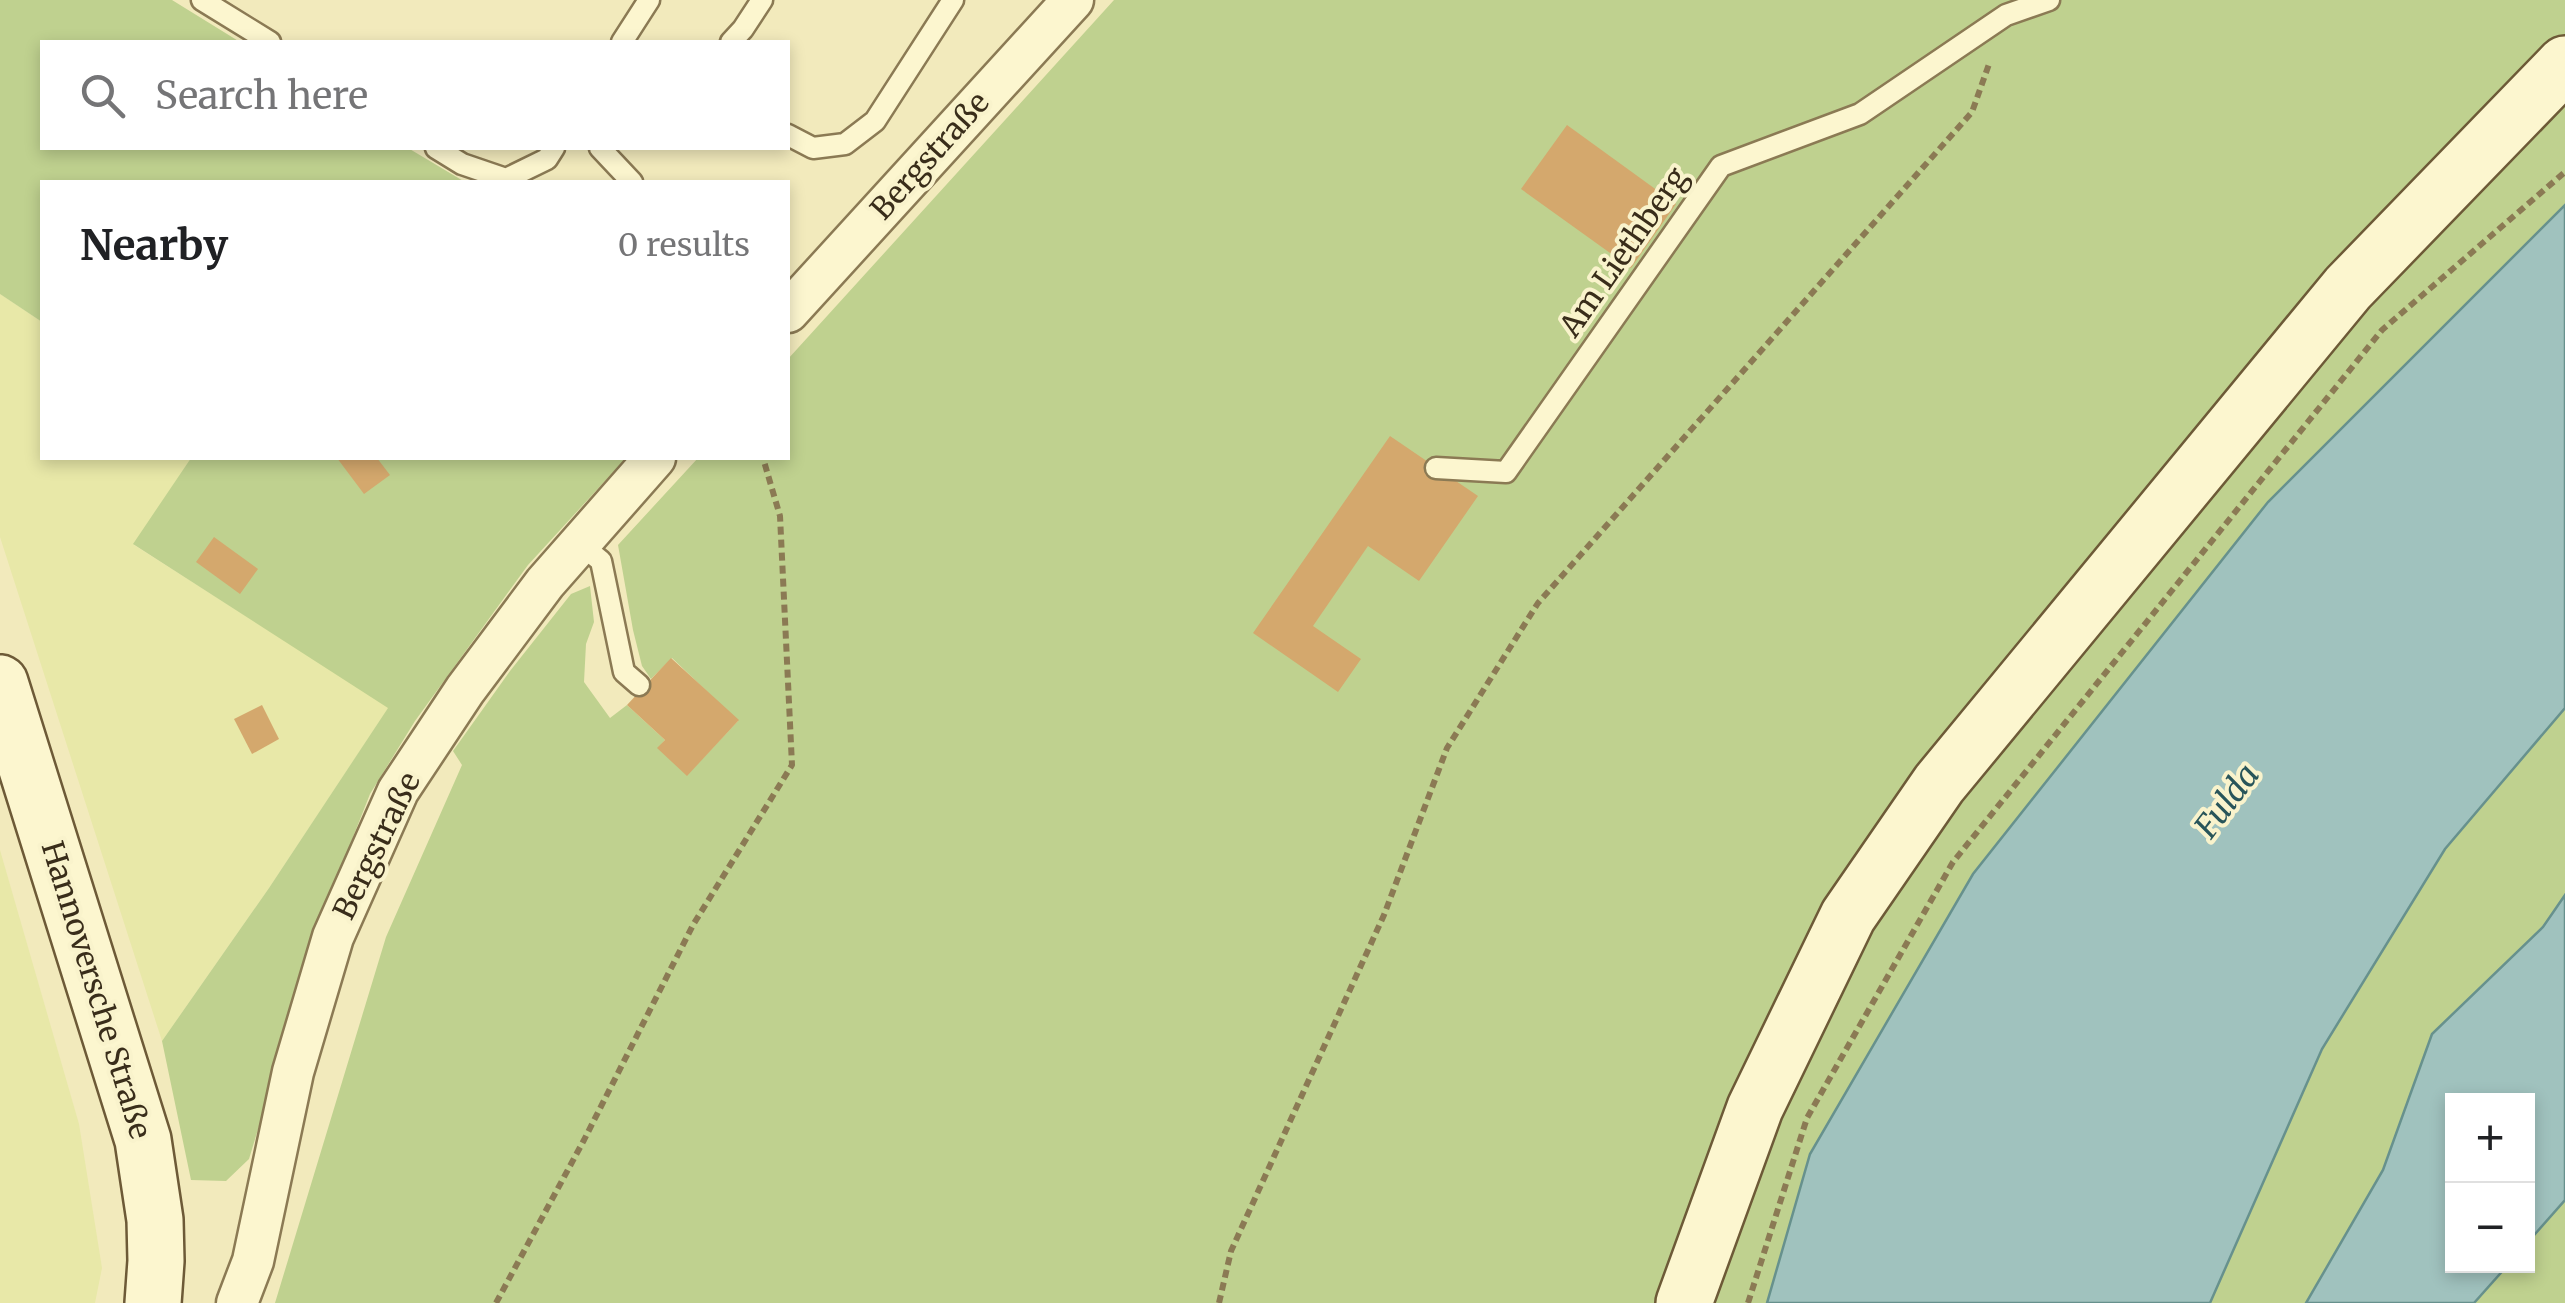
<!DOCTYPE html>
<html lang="en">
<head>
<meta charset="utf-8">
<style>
	body { margin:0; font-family:Merriweather,serif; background:#f2f2f2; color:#202124 }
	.controls { position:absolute; right:30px; bottom:30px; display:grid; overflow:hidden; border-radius:0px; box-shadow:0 5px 15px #0003 }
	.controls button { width:90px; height:90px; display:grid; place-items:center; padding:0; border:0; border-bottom:2px solid #e0e0e0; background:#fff; color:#202124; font:50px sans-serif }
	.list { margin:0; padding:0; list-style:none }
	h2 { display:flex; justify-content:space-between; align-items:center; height:130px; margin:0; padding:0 40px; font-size:42px }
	h2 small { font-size:32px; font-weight:400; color:#757577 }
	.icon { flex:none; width:55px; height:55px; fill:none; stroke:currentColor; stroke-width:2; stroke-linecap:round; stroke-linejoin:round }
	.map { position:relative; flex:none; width:2565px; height:1303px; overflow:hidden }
	.search { position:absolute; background:#fff; box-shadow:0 5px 15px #0003; left:40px; top:40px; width:750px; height:110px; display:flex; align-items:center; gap:25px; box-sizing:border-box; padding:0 35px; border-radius:0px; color:#757577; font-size:38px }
	.panel { position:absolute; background:#fff; box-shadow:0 5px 15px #0003; left:40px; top:180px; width:750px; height:280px; border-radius:0px }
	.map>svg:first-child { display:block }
	.farmland { fill:#e8e8a8 }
	.green { fill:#bfd18f; fill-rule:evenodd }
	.water { fill:#a0c2be; stroke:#67918d; stroke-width:2.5 }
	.building { fill:#d4a86d }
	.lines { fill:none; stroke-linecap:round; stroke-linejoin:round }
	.lane-casing { stroke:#8b7a54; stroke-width:25 }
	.street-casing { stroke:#8b7a54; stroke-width:45 }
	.secondary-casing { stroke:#6d5a37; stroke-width:60 }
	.path { stroke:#8b7a54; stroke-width:6; stroke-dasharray:8 5; stroke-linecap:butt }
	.lane { stroke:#fcf6cf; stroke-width:20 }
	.street { stroke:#fcf6cf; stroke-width:40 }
	.secondary { stroke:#fcf6cf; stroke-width:55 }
	.labels { text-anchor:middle; stroke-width:8; stroke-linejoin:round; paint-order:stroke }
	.street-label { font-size:30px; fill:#392d1a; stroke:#f9f3cc }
	.water-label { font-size:32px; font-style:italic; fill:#28555a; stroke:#f9f3cc }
</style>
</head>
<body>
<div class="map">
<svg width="2565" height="1303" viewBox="0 0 2565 1303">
	<rect width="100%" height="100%" fill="#f2eabc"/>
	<!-- farmland -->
	<g class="farmland">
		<path d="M 0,294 L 42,322 L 42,458 L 191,458 L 134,545 L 389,707 L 269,888 L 162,1041 L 0,537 Z"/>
		<path d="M 0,850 L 79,1124 L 102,1268 L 95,1303 L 0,1303 Z"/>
	</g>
	<!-- green -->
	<g class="green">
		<path d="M 0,0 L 172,0 L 240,42 L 42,42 L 42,148 L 408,148 L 465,182 L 42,182 L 42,322 L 0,294 Z"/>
		<path d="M 1114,0 L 2565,0 L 2565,205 L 2268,502 L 1973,874 L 1810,1154 L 1767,1303 L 275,1303 L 386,937 L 462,765 L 453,751 L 510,671 L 571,594 L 590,586 L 594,622 L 586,644 L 584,682 L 610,718 L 627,705 L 665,740 L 658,748 L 687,775 L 738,721 L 672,658 L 651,679 L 642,666 L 633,630 L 618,545 L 698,458 L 788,458 L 788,359 Z"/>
		<path d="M 191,458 L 626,458 L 528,565 L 415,721 L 370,794 L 327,903 L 249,1159 L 226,1181 L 191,1180 L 162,1041 L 269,888 L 388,708 L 133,544 Z"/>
		<path d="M 2565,705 L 2565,1303 L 2210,1303 L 2322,1049 L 2445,849 ZM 2452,1100 L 2528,1100 L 2528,1266 L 2452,1266 Z"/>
	</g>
	<!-- water -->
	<g class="water">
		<path d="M 2565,205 L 2565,708 L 2445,849 L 2322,1049 L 2210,1303 L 1767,1303 L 1810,1154 L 1973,874 L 2268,502 Z"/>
		<path d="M 2565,895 L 2565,1200 L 2528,1242 L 2528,1100 L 2452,1100 L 2452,1266 L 2507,1266 L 2474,1303 L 2306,1303 L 2383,1170 L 2432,1034 L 2543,927 Z"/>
	</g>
	<!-- building -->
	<g class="building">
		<path d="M 1567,125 L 1676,204 L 1631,268 L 1521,189 Z"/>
		<path d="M 1390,436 L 1478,496 L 1419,581 L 1368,546 L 1313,626 L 1361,659 L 1338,692 L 1253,633 Z"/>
		<path d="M 337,458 L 377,458 L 390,475 L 364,494 Z"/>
		<path d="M 214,537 L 258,569 L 240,594 L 196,562 Z"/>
		<path d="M 671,658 L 739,720 L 687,776 L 657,748 L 665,740 L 627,705 Z"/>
		<path d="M 262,705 L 279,739 L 252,754 L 234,719 Z"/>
	</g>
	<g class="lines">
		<defs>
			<g id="lane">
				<path d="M 202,0 L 270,42"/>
				<path d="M 622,42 L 649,0"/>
				<path d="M 731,42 L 743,29 L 762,0"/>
				<path d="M 788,135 L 813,148 L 845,144 L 875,121 L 953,0"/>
				<path d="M 436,148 L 462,164 L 506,179 L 547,159 L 554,148"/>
				<path d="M 600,148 L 632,182"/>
				<path d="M 1436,468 L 1506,472 L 1721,166 L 1860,114 L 2006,15 L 2049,0"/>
				<path d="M 579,543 L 601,561 L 624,672 L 639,685"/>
			</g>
			<g id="street">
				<path d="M 788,312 L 1073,0"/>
				<path d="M 237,1303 L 253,1261 L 293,1072 L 333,937 L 398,791 L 465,690 L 545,583 L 655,458"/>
			</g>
			<g id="secondary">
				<path d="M 0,683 L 143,1140 L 155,1220 L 156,1261 L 153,1303"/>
				<path d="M 1684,1303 L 1755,1108 L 1848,916 L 1939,784 L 2348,288 L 2565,64"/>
			</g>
		</defs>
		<!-- lane casing -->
		<use href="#lane" class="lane-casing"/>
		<!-- street casing -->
		<use href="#street" class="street-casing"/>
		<!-- secondary casing -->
		<use href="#secondary" class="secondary-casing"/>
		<!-- path -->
		<g class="path">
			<path d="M 496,1303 L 584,1140 L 693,925 L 792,765 L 780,516 L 763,458"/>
			<path d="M 1219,1303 L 1231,1251 L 1384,915 L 1447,748 L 1538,603 L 1972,112 L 1989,64"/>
			<path d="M 1748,1303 L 1807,1118 L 1953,862 L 2382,330 L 2565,172"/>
		</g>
		<!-- lane -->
		<use href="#lane" class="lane"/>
		<!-- street -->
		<use href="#street" class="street"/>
		<!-- secondary -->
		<use href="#secondary" class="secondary"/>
	</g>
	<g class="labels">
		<!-- street labels -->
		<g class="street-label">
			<text transform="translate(930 156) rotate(-48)" y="10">Bergstraße</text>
			<text transform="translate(1624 252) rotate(-55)" y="10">Am Liethberg</text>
			<text transform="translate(377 846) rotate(-64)" y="10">Bergstraße</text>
			<text transform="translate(96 990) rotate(73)" y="10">Hannoversche Straße</text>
		</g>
		<!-- water labels -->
		<g class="water-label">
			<text transform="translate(2227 801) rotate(-53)" y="11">Fulda</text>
		</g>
	</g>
</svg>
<div class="controls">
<button>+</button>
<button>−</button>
</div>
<div class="search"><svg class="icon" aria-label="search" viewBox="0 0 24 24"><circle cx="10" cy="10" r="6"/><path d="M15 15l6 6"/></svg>Search here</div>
<section class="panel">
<h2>Nearby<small>0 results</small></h2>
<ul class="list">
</ul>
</section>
</div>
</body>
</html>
